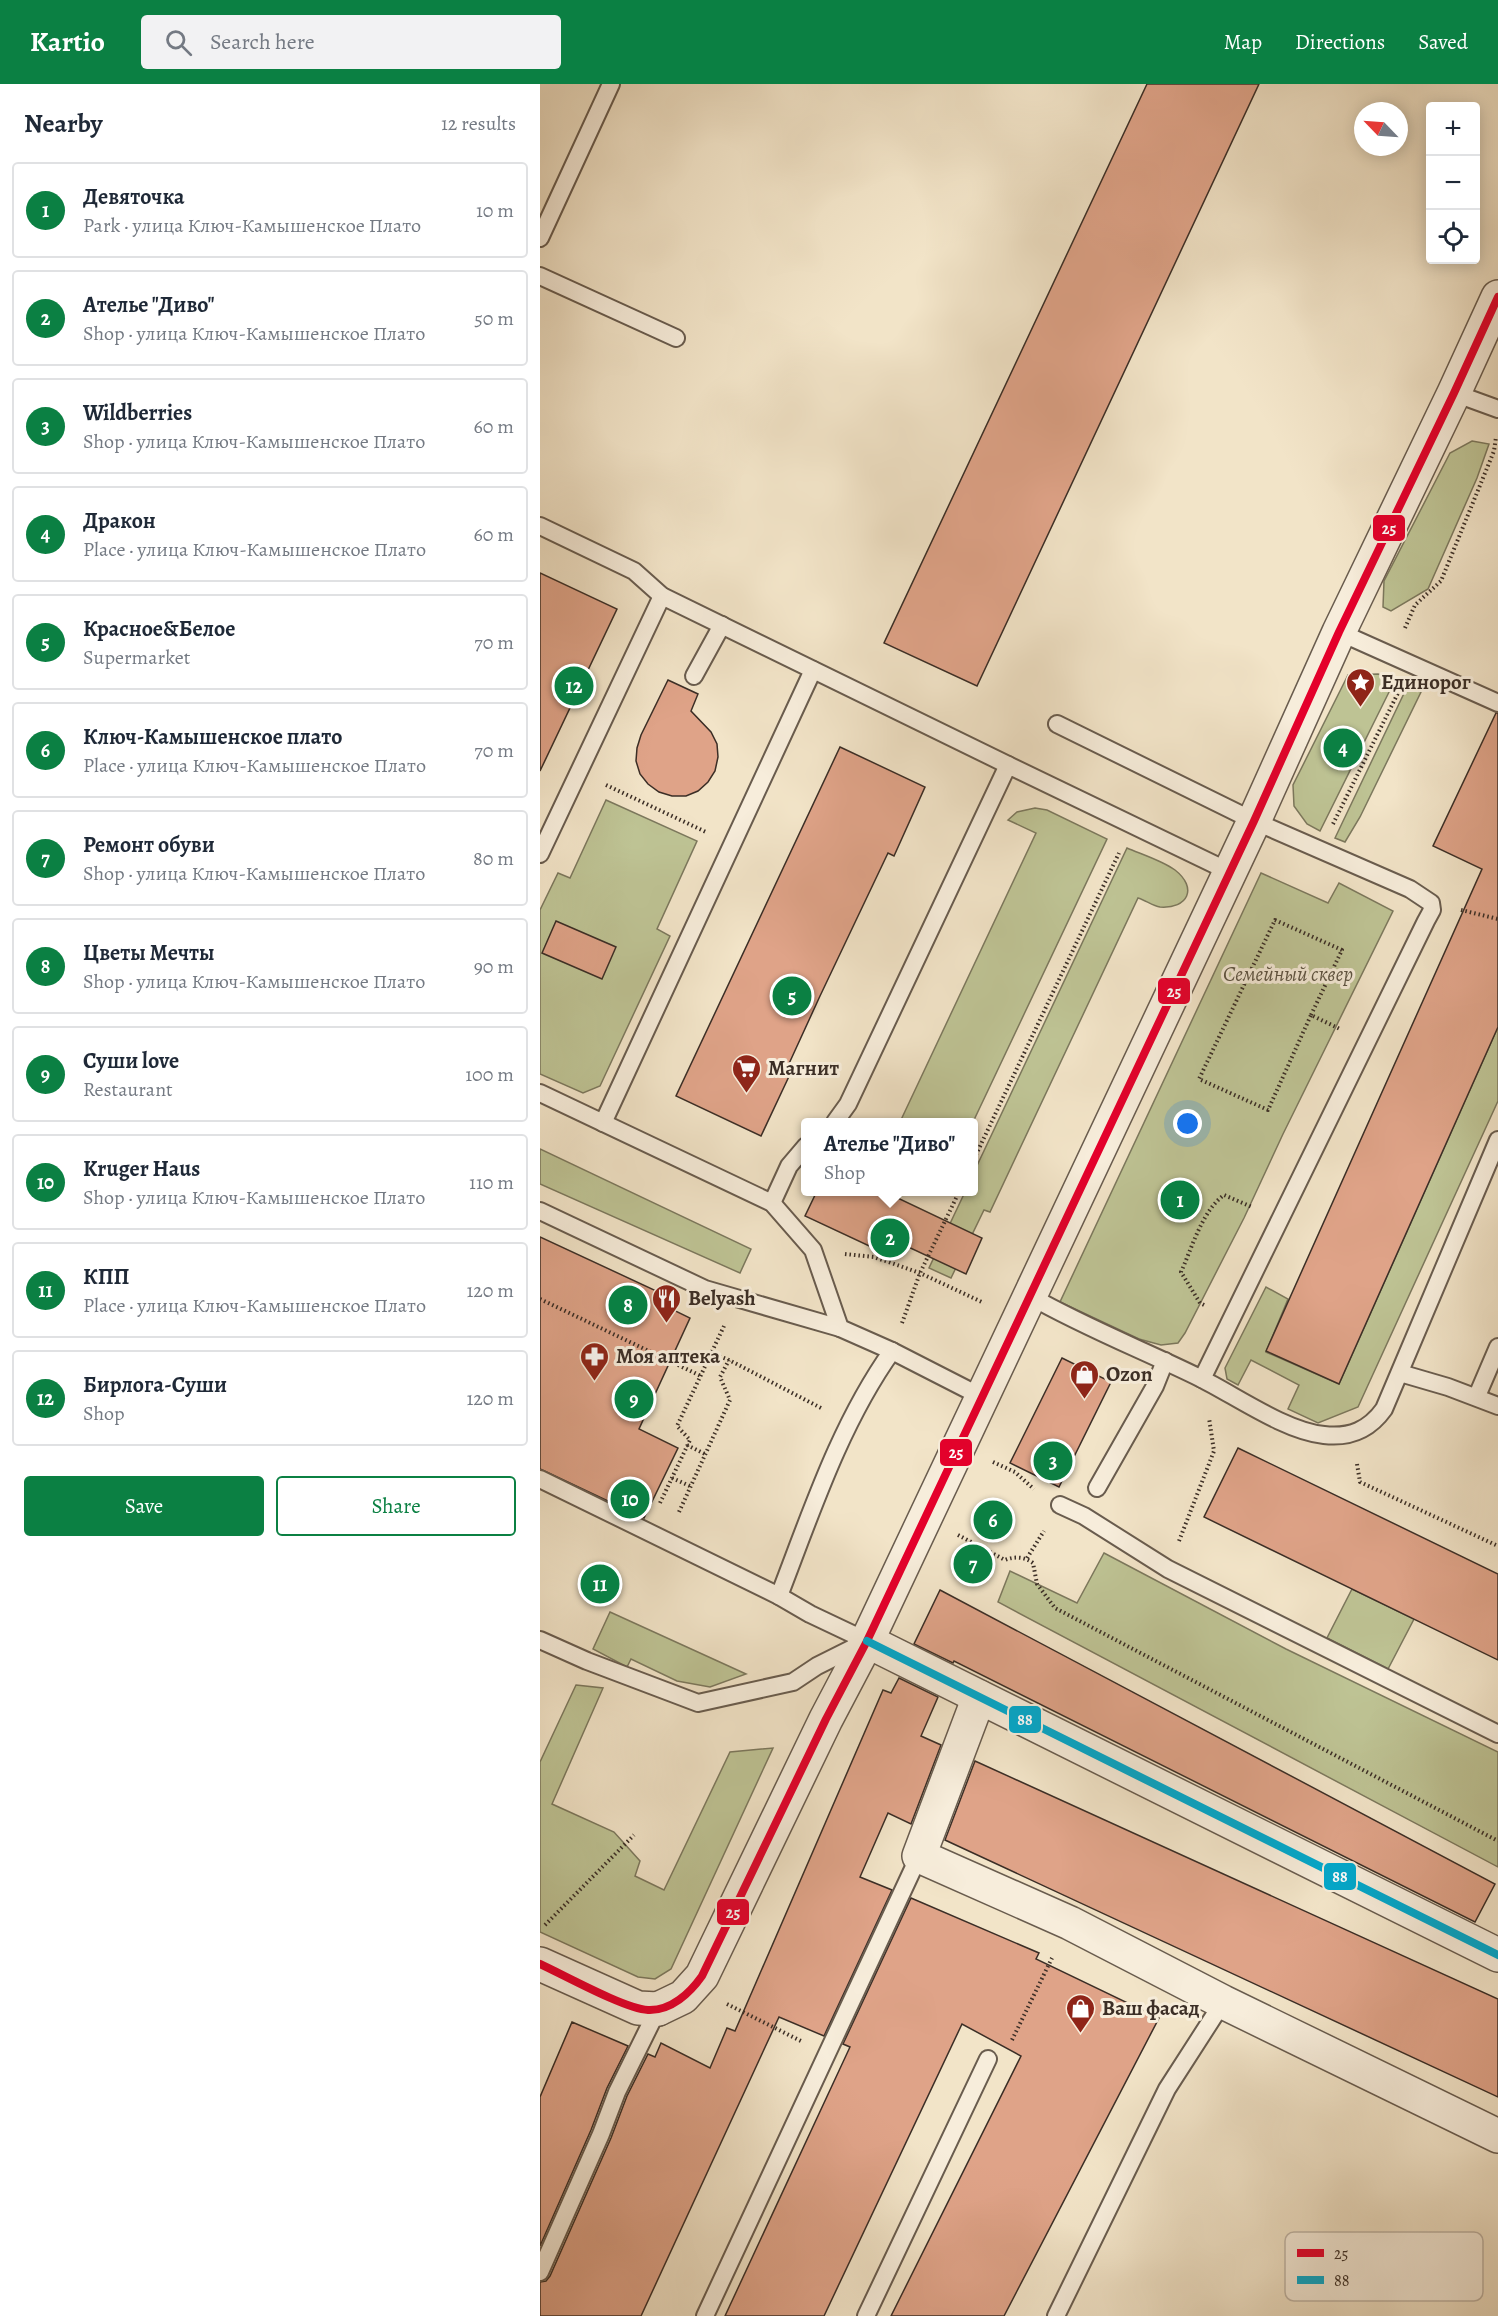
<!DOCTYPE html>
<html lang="en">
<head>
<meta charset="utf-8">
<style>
	body { margin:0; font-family:Alegreya,serif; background:#f2f2f3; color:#1f2937 }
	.controls { position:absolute; right:18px; top:18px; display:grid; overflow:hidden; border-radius:6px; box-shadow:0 3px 15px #0003 }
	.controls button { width:54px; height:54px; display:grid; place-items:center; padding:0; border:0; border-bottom:2px solid #e0e1e3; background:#fff; color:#1f2937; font:30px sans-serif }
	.compass { position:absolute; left:814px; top:18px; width:54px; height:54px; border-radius:50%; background:#fff; box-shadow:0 3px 15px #0003; rotate:295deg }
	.you { position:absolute; left:648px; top:1040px; width:21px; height:21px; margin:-15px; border:4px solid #fff; border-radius:50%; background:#1a73e8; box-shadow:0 0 0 9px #1a73e833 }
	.badge { display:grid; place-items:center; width:39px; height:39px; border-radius:50%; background:#0b8043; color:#fff; font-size:20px; font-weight:700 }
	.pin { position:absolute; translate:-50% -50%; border:3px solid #fff; box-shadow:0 2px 6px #0006 }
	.popup { position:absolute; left:261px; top:1034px; width:177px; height:78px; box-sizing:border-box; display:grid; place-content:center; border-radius:6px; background:#fff; filter:drop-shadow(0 2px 4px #0005); font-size:20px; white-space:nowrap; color:#747a83 }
	.popup b { font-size:22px; color:#1f2937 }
	.popup::after { content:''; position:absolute; left:50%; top:100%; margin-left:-12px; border:12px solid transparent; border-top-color:#fff }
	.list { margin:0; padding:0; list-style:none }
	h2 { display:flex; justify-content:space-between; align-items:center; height:78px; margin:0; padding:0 24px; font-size:26px }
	h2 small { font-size:20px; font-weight:400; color:#747a83 }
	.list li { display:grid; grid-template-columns:39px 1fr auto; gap:18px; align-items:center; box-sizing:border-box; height:96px; margin:0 12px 12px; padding:0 12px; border:2px solid #e0e1e3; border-radius:6px }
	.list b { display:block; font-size:22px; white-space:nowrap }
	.list p { margin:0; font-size:20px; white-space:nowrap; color:#747a83 }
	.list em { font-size:20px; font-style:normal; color:#747a83 }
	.actions { display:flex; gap:12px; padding:18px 24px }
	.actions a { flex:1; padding:14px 0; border:2px solid #0b8043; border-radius:6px; text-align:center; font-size:21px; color:#0b8043 }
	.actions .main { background:#0b8043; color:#fff }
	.icon { flex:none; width:33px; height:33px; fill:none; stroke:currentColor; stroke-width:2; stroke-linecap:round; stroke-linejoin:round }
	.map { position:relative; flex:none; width:958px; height:2232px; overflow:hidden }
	header { display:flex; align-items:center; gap:36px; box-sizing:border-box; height:84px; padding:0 30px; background:#0b8043; color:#fff }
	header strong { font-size:28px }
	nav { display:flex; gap:33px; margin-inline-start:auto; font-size:21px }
	.search { width:420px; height:54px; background:#f2f2f3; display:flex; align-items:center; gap:15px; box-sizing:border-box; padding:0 21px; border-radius:6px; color:#747a83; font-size:22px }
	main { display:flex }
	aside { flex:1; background:#fff }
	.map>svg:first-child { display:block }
	.green { fill:#bec394; stroke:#7c785d; stroke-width:1.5 }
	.building { fill:#dfa388; stroke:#3b2e26; stroke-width:1.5 }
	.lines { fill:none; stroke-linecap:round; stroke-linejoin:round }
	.service-casing { stroke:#695c4e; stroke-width:20 }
	.minor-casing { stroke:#695c4e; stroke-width:36 }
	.tertiary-casing { stroke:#695c4e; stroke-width:36 }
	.path { stroke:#3b2e26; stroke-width:4; stroke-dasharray:1.5 3; stroke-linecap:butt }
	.service { stroke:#f7eddb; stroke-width:16 }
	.minor { stroke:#f7eddb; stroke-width:33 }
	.tertiary { stroke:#f7eddb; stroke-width:33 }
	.bus-1-casing { stroke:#f7eddb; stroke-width:12 }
	.bus-2-casing { stroke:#f7eddb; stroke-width:12 }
	.bus-1 { stroke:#e4002b; stroke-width:8 }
	.bus-2 { stroke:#00a9ce; stroke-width:8 }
	.labels { text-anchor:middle; stroke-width:6; stroke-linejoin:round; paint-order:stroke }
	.poi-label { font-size:21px; font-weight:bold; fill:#3b2e26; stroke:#f7eddb; text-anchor:start }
	.park-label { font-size:21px; font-style:italic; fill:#5c5342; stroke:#f7eddb }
	.key { fill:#f7eddb; stroke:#bfb4a5; stroke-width:1.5 }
	.key-label { font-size:16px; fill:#3b2e26 }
	.line-badge { stroke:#f7eddb; stroke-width:2 }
	.badge-label { font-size:16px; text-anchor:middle; font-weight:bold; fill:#fff }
</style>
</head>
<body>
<header>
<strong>Kartio</strong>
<div class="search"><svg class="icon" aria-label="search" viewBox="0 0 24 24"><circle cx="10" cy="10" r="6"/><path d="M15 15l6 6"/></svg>Search here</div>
<nav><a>Map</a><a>Directions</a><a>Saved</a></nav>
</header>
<main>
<aside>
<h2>Nearby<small>12 results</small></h2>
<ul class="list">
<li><span class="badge">1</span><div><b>Девяточка</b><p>Park · улица Ключ-Камышенское Плато</p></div><em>10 m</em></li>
<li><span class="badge">2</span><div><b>Ателье &quot;Диво&quot;</b><p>Shop · улица Ключ-Камышенское Плато</p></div><em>50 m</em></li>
<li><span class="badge">3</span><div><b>Wildberries</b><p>Shop · улица Ключ-Камышенское Плато</p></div><em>60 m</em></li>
<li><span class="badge">4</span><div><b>Дракон</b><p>Place · улица Ключ-Камышенское Плато</p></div><em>60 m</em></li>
<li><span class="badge">5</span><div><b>Красное&amp;Белое</b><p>Supermarket</p></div><em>70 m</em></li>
<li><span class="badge">6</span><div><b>Ключ-Камышенское плато</b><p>Place · улица Ключ-Камышенское Плато</p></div><em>70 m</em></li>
<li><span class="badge">7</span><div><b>Ремонт обуви</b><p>Shop · улица Ключ-Камышенское Плато</p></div><em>80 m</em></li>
<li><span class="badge">8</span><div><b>Цветы Мечты</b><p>Shop · улица Ключ-Камышенское Плато</p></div><em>90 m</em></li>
<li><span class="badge">9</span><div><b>Суши love</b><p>Restaurant</p></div><em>100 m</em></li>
<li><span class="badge">10</span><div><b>Kruger Haus</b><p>Shop · улица Ключ-Камышенское Плато</p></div><em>110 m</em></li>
<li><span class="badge">11</span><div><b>КПП</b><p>Place · улица Ключ-Камышенское Плато</p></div><em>120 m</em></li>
<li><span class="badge">12</span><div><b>Бирлога-Суши</b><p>Shop</p></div><em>120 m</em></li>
</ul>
<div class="actions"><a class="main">Save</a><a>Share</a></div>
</aside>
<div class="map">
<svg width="958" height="2232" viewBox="0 0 958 2232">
	<rect width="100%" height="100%" fill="#f2e4c8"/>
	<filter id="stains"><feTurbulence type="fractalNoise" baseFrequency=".00333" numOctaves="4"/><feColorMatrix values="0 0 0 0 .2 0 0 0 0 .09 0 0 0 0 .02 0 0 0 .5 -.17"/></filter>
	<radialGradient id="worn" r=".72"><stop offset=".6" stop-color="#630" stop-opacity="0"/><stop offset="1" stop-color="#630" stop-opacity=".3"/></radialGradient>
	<!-- green -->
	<g class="green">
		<path d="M 932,357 L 949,360 L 937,394 L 888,505 L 851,527 L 843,523 L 844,497 L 910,369 Z"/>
		<path d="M 838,590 L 855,596 L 780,747 L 767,740 L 754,722 L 753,701 L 808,591 Z"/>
		<path d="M 868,601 L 881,608 L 820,733 L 805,758 L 795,754 Z"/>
		<path d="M 66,716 L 157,757 L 117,845 L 130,852 L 60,1002 L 43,1009 L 0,990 L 0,826 L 18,789 L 30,794 Z"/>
		<path d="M 495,724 L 507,726 L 567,755 L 433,1038 L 360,1038 L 496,749 L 468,736 L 477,728 Z"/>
		<path d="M 587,764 C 601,770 623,777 635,786 C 658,804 648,825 620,823 C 613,822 605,816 598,814 L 450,1128 L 444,1126 L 411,1194 L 389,1184 L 425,1108 L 434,1108 L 434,1088 Z"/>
		<path d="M 721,789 L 788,819 L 799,799 L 853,827 L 743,1050 L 704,1134 L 645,1249 L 638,1259 L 621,1261 L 599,1255 L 520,1218 Z"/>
		<path d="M 958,943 L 958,1017 L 818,1323 L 778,1339 L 748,1325 L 759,1301 L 711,1276 L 698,1301 L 687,1295 L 685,1284 L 726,1203 L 748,1215 L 726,1268 L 799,1300 Z"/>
		<path d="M 0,1065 L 211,1165 L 200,1189 L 0,1100 Z"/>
		<path d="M 564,1469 L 746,1565 L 958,1668 L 958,1783 L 458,1518 L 470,1487 L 537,1519 Z"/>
		<path d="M 812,1505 L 874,1535 L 848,1585 L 787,1554 Z"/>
		<path d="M 70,1528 L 206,1590 L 170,1603 L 137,1597 L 91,1575 L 87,1583 L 53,1565 Z"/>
		<path d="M 36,1601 L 63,1604 L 12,1720 L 74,1748 L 100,1777 L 95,1792 L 124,1806 L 190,1668 L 233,1664 L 131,1885 L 115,1895 L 98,1893 L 0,1848 L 0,1678 Z"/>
	</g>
	<!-- building -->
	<g class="building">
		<path d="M 607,0 L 719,0 L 437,602 L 344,559 Z"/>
		<path d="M 0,489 L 77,525 L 0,687 Z"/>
		<path d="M 128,596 L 158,610 L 151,627 L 171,648 L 177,660 L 178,673 L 175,687 L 168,698 L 158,707 L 146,712 L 132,712 L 119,708 L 108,700 L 100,690 L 96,677 L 97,664 L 101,651 Z"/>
		<path d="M 956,629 L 958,629 L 958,943 L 799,1300 L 726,1267 L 942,785 L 893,762 Z"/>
		<path d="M 300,663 L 385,703 L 354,772 L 348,769 L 280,912 L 247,984 L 252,986 L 221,1052 L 136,1012 Z"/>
		<path d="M 16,837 L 76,863 L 62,895 L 2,869 Z"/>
		<path d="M 277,1107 L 343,1107 L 442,1154 L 426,1190 L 347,1153 L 340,1167 L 265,1132 Z"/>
		<path d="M 0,1153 L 125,1211 L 121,1220 L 150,1234 L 99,1345 L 138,1364 L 104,1434 L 0,1385 Z"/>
		<path d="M 522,1274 L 571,1298 L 519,1403 L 470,1379 Z"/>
		<path d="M 698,1364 L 958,1490 L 958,1576 L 664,1433 Z"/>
		<path d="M 400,1506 L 955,1800 L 935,1838 L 414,1577 L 413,1579 L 374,1560 Z"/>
		<path d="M 359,1594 L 398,1613 L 381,1652 L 401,1661 L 371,1740 L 348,1729 L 320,1793 L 352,1806 L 284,1952 L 239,1933 L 101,2232 L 0,2232 L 0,2198 L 6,2197 L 10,2192 L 71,2054 L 87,2012 L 108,1970 L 115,1973 L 121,1959 L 170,1984 L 187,1944 L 195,1947 L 343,1606 L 351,1609 Z"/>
		<path d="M 435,1677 L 958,1915 L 958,2013 L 405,1756 Z"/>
		<path d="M 371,1814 L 499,1869 L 496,1875 L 619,1934 L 464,2232 L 351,2232 L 481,1972 L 422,1940 L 284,2232 L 185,2232 L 310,1963 L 303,1960 Z"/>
		<path d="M 32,1938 L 88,1962 L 67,2004 L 51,2046 L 0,2162 L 0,2013 Z"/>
	</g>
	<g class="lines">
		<defs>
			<g id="service">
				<path d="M 0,154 L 71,0"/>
				<path d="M 0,192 L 136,254"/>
				<path d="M 914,309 L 958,325"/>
				<path d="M 0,442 L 94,487 L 122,512 L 468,681"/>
				<path d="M 799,548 L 958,619"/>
				<path d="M 154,592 L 182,541"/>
				<path d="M 517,640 L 714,737 L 870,805 L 891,819 L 892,826 L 886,837 L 662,1295"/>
				<path d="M 0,770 L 122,512"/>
				<path d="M 0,1009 L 232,1119 L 273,1166 L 300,1244 L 352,1267 L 442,1313"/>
				<path d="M 295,1038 L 308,1020 L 468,681 L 690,788"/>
				<path d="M 63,1039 L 273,586"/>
				<path d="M 232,1119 L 249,1082 L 266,1062"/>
				<path d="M 0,1127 L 165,1205 L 300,1244"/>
				<path d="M 490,1212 C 544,1243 603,1266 660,1294 C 696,1312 745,1347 784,1351 C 810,1354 829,1346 844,1325 L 958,1056"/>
				<path d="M 860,1289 L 908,1303 L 958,1322"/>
				<path d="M 937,1312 L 958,1263"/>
				<path d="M 0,1395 L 239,1512"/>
				<path d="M 557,1404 L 615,1302 L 625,1277"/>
				<path d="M 520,1421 L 544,1432 L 628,1485 L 958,1650"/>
				<path d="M 0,1556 L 47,1577 L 158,1619 L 253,1598 L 277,1582 L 321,1560"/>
				<path d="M 327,1557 L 270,1530 L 239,1512 C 271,1429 300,1340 352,1267"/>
				<path d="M 0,2188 L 61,2050 L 77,2008 L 118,1925"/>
				<path d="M 165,2232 L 379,1772"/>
				<path d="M 326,2232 L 448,1975"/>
				<path d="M 516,2232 L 627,2005 L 683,1918"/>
			</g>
			<g id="minor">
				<path d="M 327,1557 L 958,1871"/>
				<path d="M 439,1613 L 379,1772 L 530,1839 L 683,1918 L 958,2052"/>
				<path d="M 0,1880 L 98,1924 L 118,1925"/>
			</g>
			<path id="tertiary" d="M 118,1925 L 143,1913 L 162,1892 L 286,1635 L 327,1557 L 714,737 L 799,548 L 914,309 L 958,213"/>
		</defs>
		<!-- service casing -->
		<use href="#service" class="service-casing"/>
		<!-- minor casing -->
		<use href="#minor" class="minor-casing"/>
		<!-- tertiary casing -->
		<use href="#tertiary" class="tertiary-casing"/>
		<!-- path -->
		<g class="path">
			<path d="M 865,544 L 875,521 L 901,497 L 954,367 L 956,353"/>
			<path d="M 66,701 L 166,748"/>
			<path d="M 793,740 L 859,607"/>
			<path d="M 921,826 L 958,835"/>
			<path d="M 771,931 L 802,866 L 735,836 L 659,995 L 728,1026 L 771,931 L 800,945"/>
			<path d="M 434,1075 L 579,769"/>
			<path d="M 305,1170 L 334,1173 L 380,1189 L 444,1219"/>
			<path d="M 0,1215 L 161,1292"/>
			<path d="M 664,1221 L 660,1219 L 641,1188 C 652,1164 662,1127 684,1111 L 712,1123"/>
			<path d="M 362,1239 L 380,1189 L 419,1108"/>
			<path d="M 171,1269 L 189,1276 L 283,1325"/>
			<path d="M 147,1361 L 165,1370"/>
			<path d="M 453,1378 L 475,1388 L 494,1405"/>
			<path d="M 817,1380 L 820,1398 L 958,1462"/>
			<path d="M 132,1394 L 150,1402"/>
			<path d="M 120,1419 L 150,1356 L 137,1342 L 184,1242"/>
			<path d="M 139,1428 L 190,1316 L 180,1293 L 189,1276"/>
			<path d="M 418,1451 L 465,1476 C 475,1472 485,1473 493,1479 L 497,1500 L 515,1524 L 958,1757"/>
			<path d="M 639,1457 L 674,1367 L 669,1334"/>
			<path d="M 487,1474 L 504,1447"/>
			<path d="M 5,1841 L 94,1751"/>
			<path d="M 187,1920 L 261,1957"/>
			<path d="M 472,1956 L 512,1874"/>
		</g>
		<!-- service -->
		<use href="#service" class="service"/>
		<!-- minor -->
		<use href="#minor" class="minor"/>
		<!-- tertiary -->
		<use href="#tertiary" class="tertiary"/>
		<defs>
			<path id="bus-1" d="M 0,1880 C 24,1891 85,1925 108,1926 C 131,1927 150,1909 162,1892 L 286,1635 L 327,1557 L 714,737 L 799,548 L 914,309 L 958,213"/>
			<path id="bus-2" d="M 327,1557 L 958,1871"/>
		</defs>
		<!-- bus-1 casing -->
		<use href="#bus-1" class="bus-1-casing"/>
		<!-- bus-2 casing -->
		<use href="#bus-2" class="bus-2-casing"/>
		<!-- bus-1 -->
		<use href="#bus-1" class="bus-1"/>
		<!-- bus-2 -->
		<use href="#bus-2" class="bus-2"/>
	</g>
	<!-- icons -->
	<defs>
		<symbol id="sight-pin" viewBox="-11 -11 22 30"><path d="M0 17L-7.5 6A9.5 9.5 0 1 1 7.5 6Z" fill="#8f2418" stroke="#f7eddb"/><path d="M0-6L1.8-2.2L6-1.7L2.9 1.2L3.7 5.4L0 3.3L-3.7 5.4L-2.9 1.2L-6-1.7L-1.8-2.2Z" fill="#fff"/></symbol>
		<symbol id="supermarket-pin" viewBox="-11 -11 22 30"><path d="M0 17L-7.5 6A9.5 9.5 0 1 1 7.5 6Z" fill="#8f2418" stroke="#f7eddb"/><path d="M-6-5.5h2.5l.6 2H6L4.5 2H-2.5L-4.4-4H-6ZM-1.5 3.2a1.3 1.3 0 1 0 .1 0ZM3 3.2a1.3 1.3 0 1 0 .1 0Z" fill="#fff"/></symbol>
		<symbol id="restaurant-pin" viewBox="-11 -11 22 30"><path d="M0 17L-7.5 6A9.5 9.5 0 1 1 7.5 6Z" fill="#8f2418" stroke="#f7eddb"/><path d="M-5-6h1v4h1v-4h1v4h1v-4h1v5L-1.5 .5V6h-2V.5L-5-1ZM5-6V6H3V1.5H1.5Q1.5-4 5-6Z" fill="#fff"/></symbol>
		<symbol id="pharmacy-pin" viewBox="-11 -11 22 30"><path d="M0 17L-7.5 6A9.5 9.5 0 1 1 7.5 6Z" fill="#8f2418" stroke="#f7eddb"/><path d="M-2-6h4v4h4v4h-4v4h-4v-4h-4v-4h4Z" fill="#fff"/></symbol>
		<symbol id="shop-pin" viewBox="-11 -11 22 30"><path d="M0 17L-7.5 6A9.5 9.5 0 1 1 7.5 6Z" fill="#8f2418" stroke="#f7eddb"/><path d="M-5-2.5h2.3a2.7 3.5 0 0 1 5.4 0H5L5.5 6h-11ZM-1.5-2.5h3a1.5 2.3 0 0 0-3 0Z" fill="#fff"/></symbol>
	</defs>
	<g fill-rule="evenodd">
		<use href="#sight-pin" x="804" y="582" width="33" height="45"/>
		<use href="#supermarket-pin" x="190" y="968" width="33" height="45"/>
		<use href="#restaurant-pin" x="110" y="1198" width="33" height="45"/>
		<use href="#pharmacy-pin" x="38" y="1256" width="33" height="45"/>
		<use href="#shop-pin" x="528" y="1274" width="33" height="45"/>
		<use href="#shop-pin" x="524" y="1908" width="33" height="45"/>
	</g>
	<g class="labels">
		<!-- poi labels -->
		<g class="poi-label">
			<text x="841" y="605">Единорог</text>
			<text x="228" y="991">Магнит</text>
			<text x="148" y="1221">Belyash</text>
			<text x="76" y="1279">Моя аптека</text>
			<text x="566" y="1297">Ozon</text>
			<text x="562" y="1931">Ваш фасад</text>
		</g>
		<!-- park labels -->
		<g class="park-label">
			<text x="748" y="897">Семейный сквер</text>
		</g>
	</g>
	<!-- legend -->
	<rect x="745" y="2148" width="198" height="69" rx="9" class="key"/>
	<rect x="757" y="2165" width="27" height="8" fill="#e4002b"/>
	<rect x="757" y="2192" width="27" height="8" fill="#00a9ce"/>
	<g class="key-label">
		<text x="794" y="2175">25</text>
		<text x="794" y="2202">88</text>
	</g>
	<g class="line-badge">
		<rect x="832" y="430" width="34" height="28" rx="6" fill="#e4002b"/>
		<rect x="617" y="893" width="34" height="28" rx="6" fill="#e4002b"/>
		<rect x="399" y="1354" width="34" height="29" rx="6" fill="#e4002b"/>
		<rect x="468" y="1621" width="34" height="29" rx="6" fill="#00a9ce"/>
		<rect x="783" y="1778" width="34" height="29" rx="6" fill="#00a9ce"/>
		<rect x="176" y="1814" width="34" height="28" rx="6" fill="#e4002b"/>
	</g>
	<g class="badge-label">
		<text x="849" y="450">25</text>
		<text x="634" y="913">25</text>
		<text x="416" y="1374">25</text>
		<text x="485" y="1641">88</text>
		<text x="800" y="1798">88</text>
		<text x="193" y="1834">25</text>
	</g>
	<rect width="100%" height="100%" filter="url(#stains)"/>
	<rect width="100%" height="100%" fill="url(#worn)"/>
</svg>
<div class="controls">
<button>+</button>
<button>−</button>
<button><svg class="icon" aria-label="locate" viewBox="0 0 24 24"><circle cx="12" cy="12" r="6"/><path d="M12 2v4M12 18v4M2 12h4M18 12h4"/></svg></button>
</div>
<svg class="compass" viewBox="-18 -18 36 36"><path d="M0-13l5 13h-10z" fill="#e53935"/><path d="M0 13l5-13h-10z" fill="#747a83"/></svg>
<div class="you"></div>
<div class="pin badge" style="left:640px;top:1116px">1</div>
<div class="pin badge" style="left:350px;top:1154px">2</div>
<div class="popup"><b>Ателье &quot;Диво&quot;</b>Shop</div>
<div class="pin badge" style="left:513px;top:1377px">3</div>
<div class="pin badge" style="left:803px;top:664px">4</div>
<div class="pin badge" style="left:252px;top:912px">5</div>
<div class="pin badge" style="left:453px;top:1436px">6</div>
<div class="pin badge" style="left:433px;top:1480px">7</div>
<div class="pin badge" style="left:88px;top:1221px">8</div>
<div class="pin badge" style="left:94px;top:1315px">9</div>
<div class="pin badge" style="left:90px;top:1415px">10</div>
<div class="pin badge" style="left:60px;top:1500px">11</div>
<div class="pin badge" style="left:34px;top:602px">12</div>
</div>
</main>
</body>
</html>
